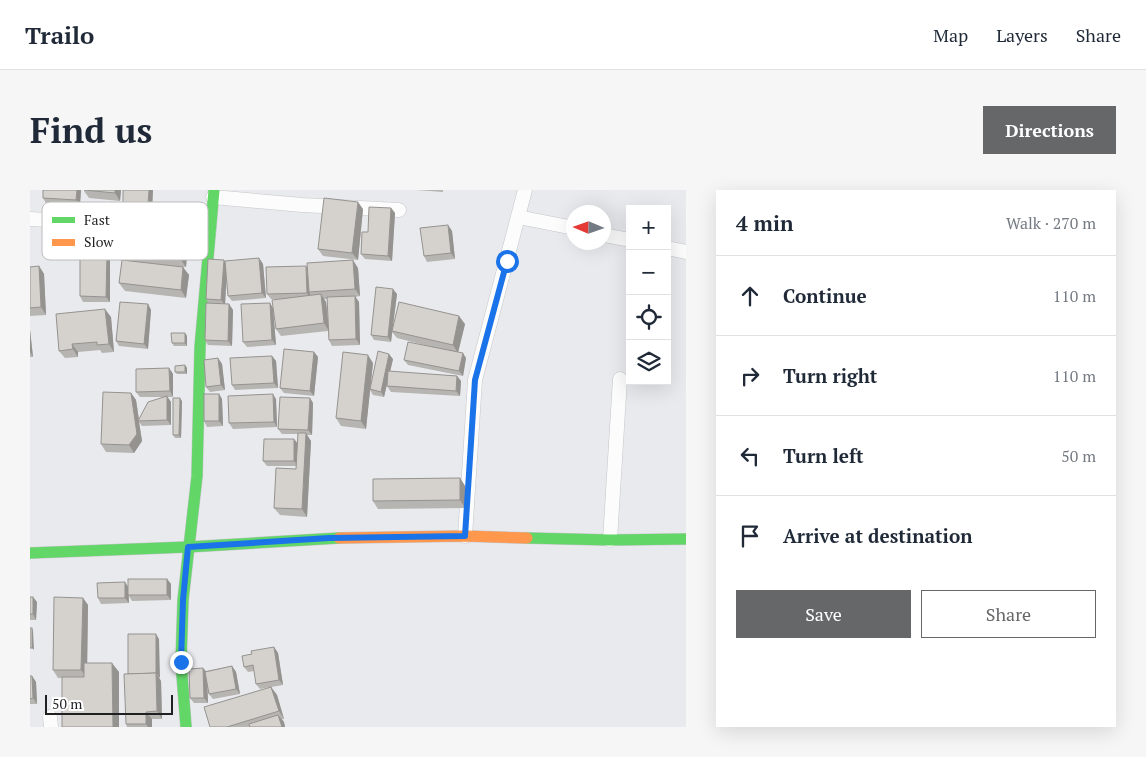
<!DOCTYPE html>
<html lang="en">
<head>
<meta charset="utf-8">
<style>
	body { margin:0; font-family:"PT Serif",serif; background:#f6f6f7; color:#1f2937 }
	.controls { position:absolute; right:15px; top:15px; display:grid; overflow:hidden; border-radius:0px; box-shadow:0 5px 20px #0002 }
	.controls button { width:45px; height:45px; display:grid; place-items:center; padding:0; border:0; border-bottom:1px solid #e0e1e3; background:#fff; color:#1f2937; font:25px sans-serif }
	.compass { position:absolute; left:536px; top:15px; width:45px; height:45px; border-radius:50%; background:#fff; box-shadow:0 5px 20px #0002; rotate:272deg }
	.scale { position:absolute; left:15px; bottom:12px; width:128px; box-sizing:border-box; padding-left:5px; border:2px solid #1f2022; border-top:0; font-size:14px; line-height:18px; white-space:nowrap; color:#1f2022; -webkit-text-stroke:4px #fff; paint-order:stroke }
	.stop { position:absolute; width:15px; height:15px; margin:-11px; border:4px solid #1a73e8; border-radius:50%; background:#fff }
	.stop.end { background:#1a73e8; border-color:#fff; box-shadow:0 1px 5px #0008 }
	.list { margin:0; padding:0; list-style:none }
	h2 { display:flex; justify-content:space-between; align-items:center; height:65px; margin:0; padding:0 20px; font-size:21px }
	h2 small { font-size:16px; font-weight:400; color:#747a83 }
	.list li { display:grid; grid-template-columns:32px 1fr auto; gap:15px; align-items:center; box-sizing:border-box; height:80px; padding:0 20px; border-top:1px solid #e0e1e3 }
	.list b { display:block; font-size:19px; white-space:nowrap }
	.list em { font-size:16px; font-style:normal; color:#747a83 }
	.actions { display:flex; gap:10px; padding:15px 20px }
	.actions a { flex:1; padding:11px 0; border:1px solid #666769; border-radius:0px; text-align:center; font-size:18px; color:#666769 }
	.actions .main { background:#666769; color:#fff }
	.icon { flex:none; width:28px; height:28px; fill:none; stroke:currentColor; stroke-width:2; stroke-linecap:round; stroke-linejoin:round }
	.map { position:relative; flex:none; width:656px; height:537px; overflow:hidden; border-radius:0px }
	header { display:flex; align-items:center; gap:30px; box-sizing:border-box; height:70px; padding:0 25px; background:#fff; border-bottom:1px solid #e0e1e3 }
	header strong { font-size:24px }
	nav { display:flex; gap:28px; margin-inline-start:auto; font-size:18px }
	.intro { display:flex; align-items:center; justify-content:space-between; box-sizing:border-box; height:120px; padding:0 30px }
	h1 { margin:0; font-size:35px }
	.button { padding:12px 22px; border-radius:0px; background:#666769; color:#fff; font-size:18px; font-weight:700 }
	main { display:flex; gap:30px; padding:0 30px }
	aside { flex:1; background:#fff; border-radius:0px; box-shadow:0 5px 20px #0002 }
	.map>svg:first-child { display:block }
	.lines { fill:none; stroke-linecap:round; stroke-linejoin:round }
	.street-casing { stroke:#c5c6c9; stroke-width:15 }
	.fast-casing { stroke:#c5c6c9; stroke-width:12 }
	.slow-casing { stroke:#c5c6c9; stroke-width:12 }
	.street { stroke:#fcfcfc; stroke-width:14 }
	.fast { stroke:#63d668; stroke-width:11 }
	.slow { stroke:#ff974d; stroke-width:11 }
	.wall { fill:#b7b5b1; fill-rule:evenodd }
	.shaded-wall { fill:#959390 }
	.building { fill:#d5d2ce; stroke:#959390 }
	.route { stroke:#1a73e8; stroke-width:6 }
	.key { fill:#fff; stroke:#bcbcbd; stroke-width:1 }
	.key-label { font-size:14px; fill:#1f2022 }
</style>
</head>
<body>
<header>
<strong>Trailo</strong>
<nav><a>Map</a><a>Layers</a><a>Share</a></nav>
</header>
<div class="intro"><h1>Find us</h1><a class="button">Directions</a></div>
<main>
<div class="map">
<svg width="656" height="537" viewBox="0 0 656 537">
	<rect width="100%" height="100%" fill="#e9eaee"/>
	<g class="lines">
		<defs>
			<g id="street">
				<path d="M 183,7 L 272,15 L 369,20"/>
				<path d="M 488,27 L 544,38"/>
				<path d="M 0,29 L 106,35"/>
				<path d="M 138,37 L 179,40"/>
				<path d="M 574,45 L 600,50"/>
				<path d="M 637,58 L 656,62"/>
				<path d="M 435,346 L 445,190 L 495,0"/>
				<path d="M 580,350 L 590,189"/>
				<path d="M 20,527 L 21,537"/>
			</g>
			<g id="fast">
				<path d="M 497,348 L 580,350 L 656,349"/>
				<path d="M 0,363 L 158,357 L 309,348"/>
				<path d="M 156,537 L 151,472 L 153,410 L 167,286 L 170,157 L 184,0"/>
			</g>
			<path id="slow" d="M 309,348 L 435,346 L 497,348"/>
		</defs>
		<!-- street casing -->
		<use href="#street" class="street-casing"/>
		<!-- fast casing -->
		<use href="#fast" class="fast-casing"/>
		<!-- slow casing -->
		<use href="#slow" class="slow-casing"/>
		<!-- street -->
		<use href="#street" class="street"/>
		<!-- fast -->
		<use href="#fast" class="fast"/>
		<!-- slow -->
		<use href="#slow" class="slow"/>
	</g>
	<!-- wall -->
	<g class="wall">
		<path d="M 13,0 L 51,0 L 50,15 L 16,13 L 13,8 Z"/>
		<path d="M 91,0 L 90,11 L 59,8 L 54,1 Z"/>
		<path d="M 123,0 L 122,19 L 96,18 L 93,13 Z"/>
		<path d="M 386,0 L 413,0 L 413,2 Z"/>
		<path d="M 361,18 L 365,23 L 362,71 L 335,69 L 331,64 L 338,42 Z"/>
		<path d="M 333,19 L 328,70 L 293,66 L 288,59 Z"/>
		<path d="M 418,35 L 422,41 L 425,69 L 397,72 L 394,66 Z"/>
		<path d="M 83,41 L 81,63 L 77,63 L 80,68 L 80,112 L 53,112 L 50,106 L 56,63 L 54,60 Z"/>
		<path d="M 159,44 L 156,77 L 151,77 L 159,85 L 156,108 L 95,101 L 89,93 L 92,72 L 86,64 Z"/>
		<path d="M 229,68 L 233,74 L 236,108 L 202,111 L 198,106 L 197,87 L 195,114 L 199,114 L 203,120 L 202,156 L 178,155 L 175,150 L 179,114 L 176,109 L 195,73 Z"/>
		<path d="M 9,76 L 14,84 L 16,125 L 0,126 L 0,77 Z"/>
		<path d="M 277,78 L 328,78 L 330,106 L 325,107 L 329,112 L 330,155 L 302,156 L 299,150 L 298,141 L 251,146 L 246,139 L 249,109 L 241,109 L 237,104 ZM 294,109 L 297,109 L 298,129 L 296,112 Z"/>
		<path d="M 367,104 L 363,134 L 435,134 L 428,162 L 436,168 L 433,186 L 378,175 L 374,170 L 402,157 L 367,148 L 362,142 L 361,152 L 344,150 L 341,145 Z"/>
		<path d="M 240,113 L 243,118 L 246,155 L 217,157 L 213,152 Z"/>
		<path d="M 118,114 L 121,120 L 118,159 L 89,156 L 86,151 Z"/>
		<path d="M 81,127 L 84,162 L 72,163 L 70,160 L 48,162 L 48,167 L 35,168 L 29,161 Z"/>
		<path d="M 0,140 L 3,167 L 0,167 Z"/>
		<path d="M 155,143 L 157,146 L 157,156 L 144,156 L 142,153 Z"/>
		<path d="M 284,162 L 288,167 L 284,206 L 254,203 L 250,198 Z"/>
		<path d="M 242,166 L 246,171 L 248,198 L 205,200 L 202,195 Z"/>
		<path d="M 188,168 L 192,174 L 195,200 L 180,202 L 176,197 Z"/>
		<path d="M 363,169 L 360,182 L 427,186 L 431,191 L 430,206 L 361,202 L 357,196 L 357,194 L 354,207 L 343,205 L 340,200 L 336,239 L 311,236 L 306,228 L 343,173 L 341,192 Z"/>
		<path d="M 155,175 L 157,178 L 157,184 L 147,184 L 145,182 Z"/>
		<path d="M 139,178 L 143,184 L 143,207 L 137,207 L 141,212 L 141,235 L 112,236 L 109,232 L 112,251 L 104,263 L 76,262 L 71,254 L 101,203 L 106,210 L 109,229 L 136,207 L 110,207 L 106,202 Z"/>
		<path d="M 189,204 L 192,209 L 193,236 L 177,237 L 174,231 Z"/>
		<path d="M 280,208 L 283,213 L 282,245 L 276,245 L 281,251 L 277,327 L 250,325 L 244,318 L 266,279 L 266,276 L 237,276 L 233,271 L 264,249 L 267,253 L 268,244 L 252,244 L 248,239 Z"/>
		<path d="M 246,209 L 247,237 L 203,239 L 199,233 Z"/>
		<path d="M 152,211 L 151,248 L 145,248 L 143,245 Z"/>
		<path d="M 430,288 L 435,296 L 435,318 L 348,319 L 343,311 Z"/>
		<path d="M 137,389 L 141,394 L 141,410 L 102,411 L 99,406 L 99,413 L 71,414 L 68,408 L 95,392 L 98,397 Z"/>
		<path d="M 0,407 L 7,412 L 6,430 L 0,430 Z"/>
		<path d="M 53,408 L 58,415 L 57,473 L 89,482 L 89,537 L 32,488 L 28,488 L 23,480 Z"/>
		<path d="M 129,449 L 129,488 L 131,491 L 132,529 L 122,529 L 122,537 L 97,537 L 96,534 L 98,484 Z"/>
		<path d="M 244,457 L 248,463 L 253,495 L 241,497 L 247,505 L 254,529 L 252,529 L 254,532 L 255,537 L 180,537 L 240,497 L 230,499 L 226,494 L 224,481 L 218,482 L 214,477 Z"/>
		<path d="M 202,476 L 206,482 L 210,504 L 183,509 L 179,504 L 177,495 L 178,513 L 164,513 L 160,508 L 173,478 L 176,481 Z"/>
		<path d="M 0,486 L 2,486 L 6,492 L 7,514 L 0,514 Z"/>
	</g>
	<!-- shaded-wall -->
	<g class="shaded-wall">
		<path d="M 47,0 L 51,0 L 50,15 L 46,10 Z"/>
		<path d="M 85,0 L 91,0 L 90,11 L 85,3 Z"/>
		<path d="M 119,0 L 123,0 L 122,19 L 118,14 Z"/>
		<path d="M 328,12 L 333,19 L 328,70 L 322,63 Z"/>
		<path d="M 361,18 L 365,23 L 362,71 L 358,66 Z"/>
		<path d="M 418,35 L 422,41 L 425,69 L 421,63 Z"/>
		<path d="M 80,36 L 83,41 L 81,63 L 77,57 Z"/>
		<path d="M 154,37 L 159,44 L 156,77 L 151,70 Z"/>
		<path d="M 77,63 L 80,68 L 80,112 L 76,107 Z"/>
		<path d="M 229,68 L 233,74 L 236,108 L 232,103 Z"/>
		<path d="M 194,70 L 197,76 L 195,115 L 191,110 Z"/>
		<path d="M 323,70 L 328,78 L 330,106 L 325,99 Z"/>
		<path d="M 9,76 L 14,84 L 16,125 L 11,117 Z"/>
		<path d="M 276,76 L 279,81 L 279,102 L 280,104 L 280,108 L 277,103 Z"/>
		<path d="M 153,77 L 159,85 L 156,108 L 151,100 Z"/>
		<path d="M 363,99 L 367,104 L 361,152 L 358,147 Z"/>
		<path d="M 291,104 L 296,112 L 299,141 L 294,133 Z"/>
		<path d="M 325,106 L 329,112 L 330,155 L 326,149 Z"/>
		<path d="M 240,113 L 243,118 L 246,155 L 242,150 Z"/>
		<path d="M 118,114 L 121,120 L 118,159 L 114,154 Z"/>
		<path d="M 199,114 L 203,120 L 202,156 L 198,151 Z"/>
		<path d="M 75,119 L 81,127 L 84,162 L 79,154 Z"/>
		<path d="M 429,126 L 435,134 L 428,163 L 423,155 Z"/>
		<path d="M 0,140 L 3,167 L 0,162 Z"/>
		<path d="M 155,143 L 157,146 L 157,156 L 155,153 Z"/>
		<path d="M 42,154 L 48,162 L 48,167 L 43,159 Z"/>
		<path d="M 284,162 L 288,167 L 284,206 L 280,201 Z"/>
		<path d="M 433,163 L 436,168 L 433,186 L 429,181 Z"/>
		<path d="M 359,164 L 363,169 L 354,207 L 351,202 Z"/>
		<path d="M 338,165 L 343,173 L 336,239 L 331,231 Z"/>
		<path d="M 242,166 L 246,171 L 248,198 L 244,193 Z"/>
		<path d="M 188,168 L 192,174 L 195,200 L 191,195 Z"/>
		<path d="M 155,175 L 157,178 L 157,184 L 155,182 Z"/>
		<path d="M 139,178 L 143,184 L 143,207 L 140,201 Z"/>
		<path d="M 427,186 L 431,191 L 430,206 L 426,201 Z"/>
		<path d="M 101,203 L 106,210 L 109,231 L 108,231 L 109,232 L 112,251 L 104,263 L 99,255 Z"/>
		<path d="M 189,204 L 192,209 L 193,236 L 189,231 Z"/>
		<path d="M 243,204 L 246,209 L 247,237 L 244,232 Z"/>
		<path d="M 137,206 L 141,212 L 141,235 L 137,230 Z"/>
		<path d="M 150,208 L 152,211 L 151,248 L 149,245 Z"/>
		<path d="M 280,208 L 283,213 L 282,245 L 278,240 Z"/>
		<path d="M 276,243 L 281,251 L 277,327 L 272,319 Z"/>
		<path d="M 264,249 L 268,254 L 268,276 L 264,271 Z"/>
		<path d="M 430,288 L 435,296 L 435,318 L 430,310 Z"/>
		<path d="M 137,389 L 141,394 L 141,410 L 137,405 Z"/>
		<path d="M 95,392 L 98,397 L 99,413 L 95,408 Z"/>
		<path d="M 3,407 L 7,412 L 6,430 L 3,424 Z"/>
		<path d="M 53,408 L 58,415 L 57,488 L 51,480 Z"/>
		<path d="M 2,438 L 3,441 L 4,460 L 2,458 Z"/>
		<path d="M 126,444 L 129,449 L 130,488 L 126,483 Z"/>
		<path d="M 244,457 L 248,463 L 253,495 L 249,490 Z"/>
		<path d="M 82,473 L 89,482 L 89,537 L 83,537 Z"/>
		<path d="M 202,476 L 206,482 L 210,504 L 206,499 Z"/>
		<path d="M 173,478 L 177,483 L 178,513 L 174,508 Z"/>
		<path d="M 126,483 L 131,491 L 132,529 L 127,521 Z"/>
		<path d="M 2,486 L 6,492 L 7,514 L 3,508 Z"/>
		<path d="M 241,497 L 247,505 L 254,529 L 249,521 Z"/>
		<path d="M 116,522 L 122,529 L 122,537 L 118,537 L 116,534 Z"/>
		<path d="M 248,525 L 254,532 L 255,537 L 252,537 Z"/>
	</g>
	<!-- building -->
	<g class="building">
		<path d="M 13,0 L 47,0 L 46,10 L 13,8 Z"/>
		<path d="M 54,0 L 85,0 L 85,3 Z"/>
		<path d="M 93,0 L 119,0 L 118,14 L 93,13 Z"/>
		<path d="M 294,8 L 328,12 L 322,63 L 288,59 Z"/>
		<path d="M 339,17 L 361,18 L 358,66 L 331,64 L 332,42 L 338,42 Z"/>
		<path d="M 418,35 L 421,63 L 394,66 L 390,38 Z"/>
		<path d="M 50,63 L 77,63 L 76,107 L 50,106 Z"/>
		<path d="M 229,68 L 232,103 L 198,106 L 195,71 Z"/>
		<path d="M 178,69 L 194,70 L 191,110 L 176,109 Z"/>
		<path d="M 92,70 L 153,77 L 151,100 L 89,93 Z"/>
		<path d="M 323,70 L 325,99 L 279,102 L 277,73 Z"/>
		<path d="M 9,76 L 11,117 L 0,118 L 0,77 Z"/>
		<path d="M 276,76 L 277,103 L 237,104 L 236,77 Z"/>
		<path d="M 346,97 L 363,99 L 358,147 L 341,145 Z"/>
		<path d="M 291,104 L 294,133 L 246,139 L 242,110 Z"/>
		<path d="M 325,106 L 326,149 L 299,150 L 297,107 Z"/>
		<path d="M 90,112 L 118,114 L 114,154 L 86,151 Z"/>
		<path d="M 369,112 L 429,126 L 423,155 L 362,141 Z"/>
		<path d="M 176,113 L 199,114 L 198,151 L 175,150 Z"/>
		<path d="M 240,113 L 242,150 L 213,152 L 211,114 Z"/>
		<path d="M 75,119 L 79,154 L 67,155 L 67,152 L 42,154 L 43,159 L 29,161 L 26,124 Z"/>
		<path d="M 141,143 L 155,143 L 155,153 L 142,153 Z"/>
		<path d="M 378,152 L 433,163 L 429,181 L 374,170 Z"/>
		<path d="M 254,159 L 284,162 L 280,201 L 250,198 Z"/>
		<path d="M 348,161 L 359,164 L 351,202 L 340,199 Z"/>
		<path d="M 313,162 L 338,165 L 331,231 L 306,228 Z"/>
		<path d="M 242,166 L 244,193 L 202,195 L 200,168 Z"/>
		<path d="M 188,168 L 191,195 L 176,197 L 174,170 Z"/>
		<path d="M 155,175 L 155,182 L 145,182 L 145,176 Z"/>
		<path d="M 139,178 L 140,201 L 106,202 L 106,179 Z"/>
		<path d="M 358,181 L 427,186 L 426,201 L 357,196 Z"/>
		<path d="M 73,202 L 101,203 L 107,244 L 99,255 L 71,254 Z"/>
		<rect x="174" y="204" width="15" height="27"/>
		<path d="M 243,204 L 244,232 L 199,233 L 198,206 Z"/>
		<path d="M 137,206 L 137,230 L 108,231 L 118,212 Z"/>
		<path d="M 250,207 L 280,208 L 278,240 L 248,239 Z"/>
		<path d="M 143,208 L 150,208 L 149,245 L 143,245 Z"/>
		<path d="M 268,243 L 276,243 L 272,319 L 244,318 L 246,278 L 266,279 Z"/>
		<path d="M 234,249 L 264,249 L 264,271 L 233,271 Z"/>
		<path d="M 430,288 L 430,310 L 343,311 L 343,289 Z"/>
		<rect x="98" y="389" width="39" height="16"/>
		<path d="M 95,392 L 95,408 L 68,408 L 67,393 Z"/>
		<rect x="0" y="407" width="3" height="17"/>
		<path d="M 24,407 L 53,408 L 51,480 L 23,480 Z"/>
		<rect x="0" y="438" width="2" height="20"/>
		<path d="M 98,444 L 126,444 L 126,483 L 98,484 Z"/>
		<path d="M 244,457 L 249,490 L 226,494 L 223,475 L 214,477 L 212,466 L 222,464 L 221,461 Z"/>
		<path d="M 54,473 L 82,473 L 83,537 L 32,537 L 32,487 L 54,487 Z"/>
		<path d="M 202,476 L 206,499 L 179,504 L 175,482 Z"/>
		<path d="M 173,478 L 174,508 L 160,508 L 159,479 Z"/>
		<path d="M 126,483 L 127,521 L 116,522 L 116,534 L 96,534 L 94,484 Z"/>
		<path d="M 0,486 L 2,486 L 3,508 L 0,509 Z"/>
		<path d="M 241,497 L 249,521 L 197,537 L 180,537 L 174,517 Z"/>
		<path d="M 248,525 L 252,537 L 220,537 L 219,534 Z"/>
	</g>
	<g class="lines">
		<!-- route -->
		<path class="route" d="M 151,472 L 153,410 L 158,357 L 299,348 L 435,346 L 445,190 L 477,71"/>
	</g>
	<!-- legend -->
	<rect x="12" y="12" width="166" height="58" rx="8" class="key"/>
	<rect x="22" y="27" width="23" height="6" fill="#63d668"/>
	<rect x="22" y="49" width="23" height="7" fill="#ff974d"/>
	<g class="key-label">
		<text x="54" y="35">Fast</text>
		<text x="54" y="57">Slow</text>
	</g>
</svg>
<div class="controls">
<button>+</button>
<button>−</button>
<button><svg class="icon" aria-label="locate" viewBox="0 0 24 24"><circle cx="12" cy="12" r="6"/><path d="M12 2v4M12 18v4M2 12h4M18 12h4"/></svg></button>
<button><svg class="icon" aria-label="layers" viewBox="0 0 24 24"><path d="M12 4l9 5-9 5-9-5zM3 14l9 5 9-5"/></svg></button>
</div>
<svg class="compass" viewBox="-18 -18 36 36"><path d="M0-13l5 13h-10z" fill="#e53935"/><path d="M0 13l5-13h-10z" fill="#747a83"/></svg>
<div class="scale">50 m</div>
<div class="stop" style="left:477px;top:71px"></div>
<div class="stop end" style="left:151px;top:472px"></div>
</div>
<aside>
<h2>4 min<small>Walk · 270 m</small></h2>
<ul class="list">
<li><svg class="icon" aria-label="ahead" viewBox="0 0 24 24"><path d="M12 20V5M6 11l6-6 6 6"/></svg><div><b>Continue</b></div><em>110 m</em></li>
<li><svg class="icon" aria-label="right" viewBox="0 0 24 24"><path d="M7 20v-9h11M14 6l5 5-5 5"/></svg><div><b>Turn right</b></div><em>110 m</em></li>
<li><svg class="icon" aria-label="left" viewBox="0 0 24 24"><path d="M17 20v-9H6M10 6l-5 5 5 5"/></svg><div><b>Turn left</b></div><em>50 m</em></li>
<li><svg class="icon" aria-label="arrive" viewBox="0 0 24 24"><path d="M6 21V4h12l-3 4 3 4H6"/></svg><div><b>Arrive at destination</b></div></li>
</ul>
<div class="actions"><a class="main">Save</a><a>Share</a></div>
</aside>
</main>
</body>
</html>
